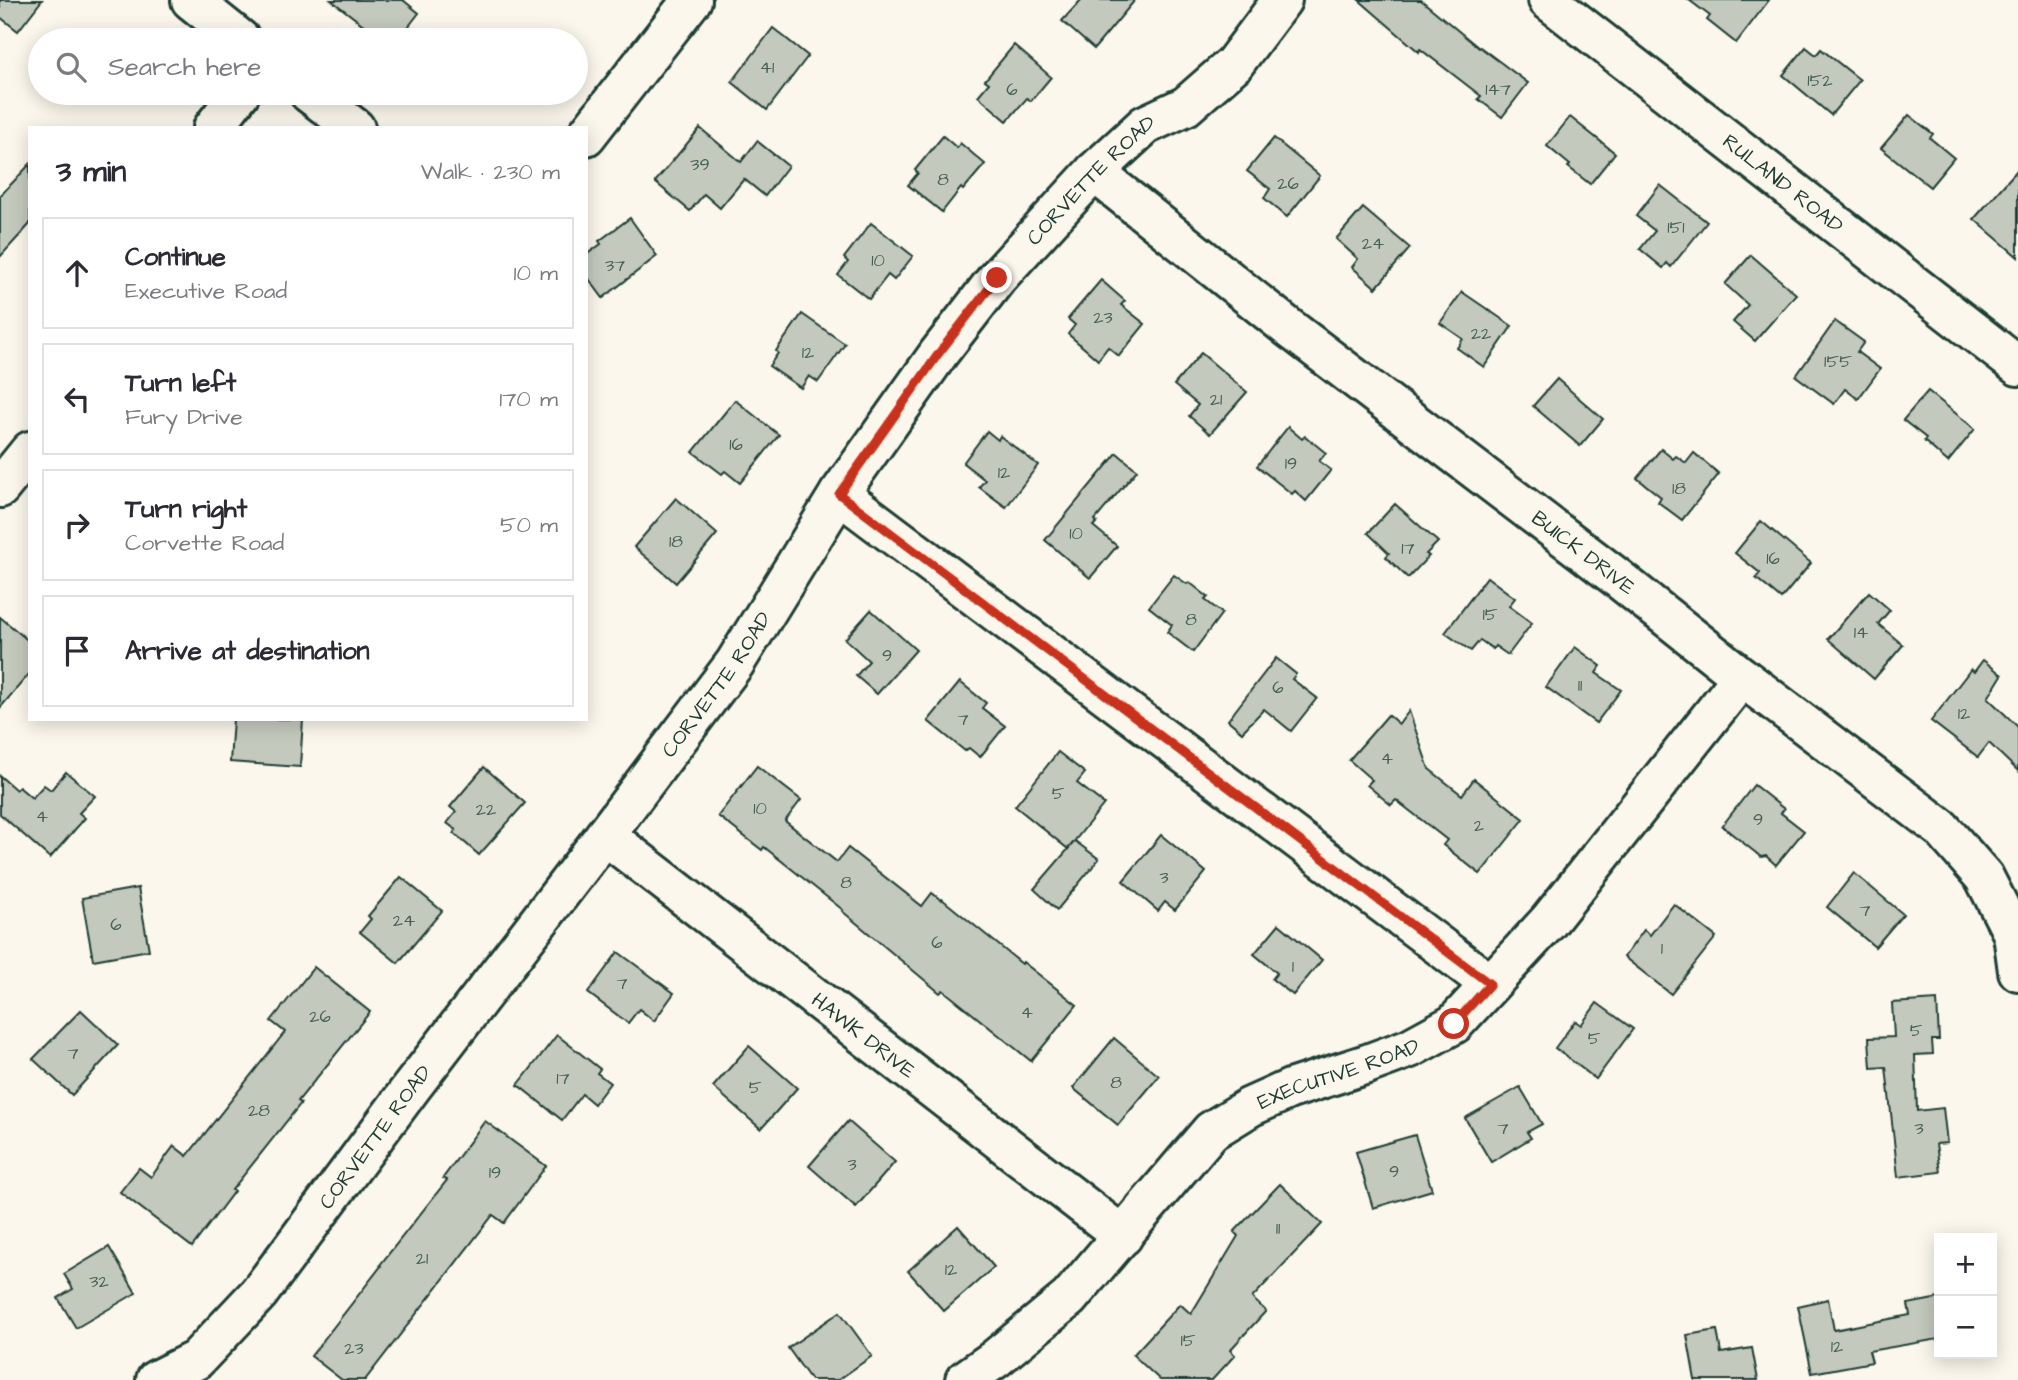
<!DOCTYPE html>
<html lang="en">
<head>
<meta charset="utf-8">
<style>
	body { margin:0; font-family:"Architects Daughter",sans-serif; background:#f2f2f3; color:#2b2b33 }
	.controls { position:absolute; right:21px; bottom:21px; display:grid; overflow:hidden; border-radius:0px; box-shadow:0 4px 18px #0003 }
	.controls button { width:63px; height:63px; display:grid; place-items:center; padding:0; border:0; border-bottom:2px solid #e1e1e2; background:#fff; color:#2b2b33; font:35px sans-serif }
	.stop { position:absolute; width:21px; height:21px; margin:-16px; border:5px solid #c8321e; border-radius:50%; background:#fff }
	.stop.end { background:#c8321e; border-color:#fff; box-shadow:0 2px 7px #0008 }
	.list { margin:0; padding:0; list-style:none }
	h2 { display:flex; justify-content:space-between; align-items:center; height:91px; margin:0; padding:0 28px; font-size:30px }
	h2 small { font-size:23px; font-weight:400; color:#7c7c81 }
	.list li { display:grid; grid-template-columns:46px 1fr auto; gap:21px; align-items:center; box-sizing:border-box; height:112px; margin:0 14px 14px; padding:0 14px; border:2px solid #e1e1e2; border-radius:0px }
	.list b { display:block; font-size:26px; white-space:nowrap }
	.list p { margin:0; font-size:23px; white-space:nowrap; color:#7c7c81 }
	.list em { font-size:23px; font-style:normal; color:#7c7c81 }
	.icon { flex:none; width:38px; height:38px; fill:none; stroke:currentColor; stroke-width:2; stroke-linecap:round; stroke-linejoin:round }
	.map { position:relative; flex:none; width:2018px; height:1380px; overflow:hidden }
	.search { position:absolute; background:#fff; box-shadow:0 4px 18px #0003; left:28px; top:28px; width:560px; height:77px; display:flex; align-items:center; gap:18px; box-sizing:border-box; padding:0 24px; border-radius:38px; color:#7c7c81; font-size:26px }
	.panel { position:absolute; background:#fff; box-shadow:0 4px 18px #0003; left:28px; top:126px; width:560px; height:595px; border-radius:0px }
	.map>svg:first-child { display:block }
	.building { fill:#c4c9be; stroke:#1f3d34; stroke-width:2 }
	.lines { fill:none; stroke-linecap:round; stroke-linejoin:round }
	.minor-casing { stroke:#1f3d34; stroke-width:44 }
	.minor { stroke:#fbf7ec; stroke-width:38 }
	.route { stroke:#c8321e; stroke-width:9 }
	.labels { text-anchor:middle; stroke-width:5; stroke-linejoin:round; paint-order:stroke }
	.number-label { font-size:18px; fill:#486056 }
	.street-label { font-size:21px; fill:#1f3d34; stroke:#fbf7ec }
</style>
</head>
<body>
<div class="map">
<svg width="2018" height="1380" viewBox="0 0 2018 1380">
	<rect width="100%" height="100%" fill="#fbf7ec"/>
	<filter id="ink" filterUnits="userSpaceOnUse"><feTurbulence type="fractalNoise" baseFrequency=".0143" numOctaves="2"/><feDisplacementMap in="SourceGraphic" scale="14" xChannelSelector="R" yChannelSelector="G"/><feConvolveMatrix kernelMatrix="1 2 1 2 8 2 1 2 1" color-interpolation-filters="sRGB"/></filter>
	<g filter="url(#ink)">
		<!-- building -->
		<g class="building">
			<path d="M 0,0 L 42,0 L 18,31 L 0,17 Z"/>
			<path d="M 331,0 L 403,0 L 419,13 L 398,40 L 355,40 L 366,27 Z"/>
			<path d="M 1081,0 L 1135,0 L 1094,49 L 1062,21 Z"/>
			<path d="M 1359,0 L 1421,0 L 1479,48 L 1480,47 L 1528,83 L 1502,117 L 1478,99 L 1481,96 L 1420,49 L 1419,52 Z"/>
			<path d="M 1689,0 L 1769,0 L 1736,43 L 1707,20 L 1710,16 Z"/>
			<path d="M 773,28 L 808,56 L 767,110 L 732,82 Z"/>
			<path d="M 1014,45 L 1051,77 L 1031,101 L 1027,98 L 1007,121 L 978,96 L 989,83 L 985,80 Z"/>
			<path d="M 1806,47 L 1816,55 L 1821,49 L 1860,80 L 1831,115 L 1783,75 Z"/>
			<path d="M 1909,115 L 1933,134 L 1930,138 L 1954,158 L 1930,187 L 1881,148 Z"/>
			<path d="M 1570,117 L 1615,153 L 1590,184 L 1568,167 L 1570,165 L 1547,146 Z"/>
			<path d="M 700,128 L 741,162 L 757,141 L 788,166 L 765,196 L 744,179 L 720,208 L 704,194 L 690,211 L 655,182 Z"/>
			<path d="M 943,136 L 957,148 L 960,143 L 985,164 L 963,190 L 961,188 L 942,212 L 908,185 L 918,173 L 915,170 Z"/>
			<path d="M 1274,138 L 1320,176 L 1287,217 L 1264,198 L 1270,189 L 1247,171 Z"/>
			<path d="M 30,164 L 30,224 L 0,257 L 0,196 Z"/>
			<path d="M 2018,169 L 2018,257 L 1974,219 Z"/>
			<path d="M 1660,185 L 1707,222 L 1671,267 L 1667,263 L 1663,268 L 1640,249 L 1655,231 L 1636,216 Z"/>
			<path d="M 1363,208 L 1410,248 L 1376,288 L 1352,267 L 1358,259 L 1336,239 Z"/>
			<path d="M 630,218 L 657,256 L 603,298 L 586,275 L 586,255 L 601,244 L 599,241 Z"/>
			<path d="M 871,223 L 913,256 L 894,280 L 888,275 L 869,299 L 838,275 L 848,262 L 844,258 Z"/>
			<path d="M 1751,255 L 1796,294 L 1755,341 L 1733,322 L 1748,305 L 1725,284 Z"/>
			<path d="M 1101,280 L 1125,301 L 1121,305 L 1145,324 L 1119,356 L 1108,347 L 1098,360 L 1068,334 L 1075,325 L 1068,319 Z"/>
			<path d="M 1462,292 L 1512,326 L 1484,367 L 1457,348 L 1463,339 L 1440,323 Z"/>
			<path d="M 802,314 L 845,344 L 818,382 L 809,376 L 801,388 L 769,366 L 778,353 L 776,351 Z"/>
			<path d="M 1835,321 L 1864,342 L 1857,352 L 1880,369 L 1858,399 L 1845,389 L 1834,404 L 1796,376 Z"/>
			<path d="M 1201,353 L 1247,392 L 1210,434 L 1189,416 L 1198,405 L 1174,385 Z"/>
			<path d="M 1557,379 L 1603,419 L 1580,446 L 1533,406 Z"/>
			<path d="M 1928,391 L 1975,429 L 1948,462 L 1924,441 L 1926,438 L 1903,420 Z"/>
			<path d="M 735,400 L 779,435 L 740,483 L 725,471 L 722,474 L 693,452 Z"/>
			<path d="M 1288,427 L 1302,439 L 1305,436 L 1326,453 L 1319,461 L 1331,470 L 1306,501 L 1295,491 L 1292,494 L 1257,466 Z"/>
			<path d="M 987,431 L 998,440 L 1000,436 L 1038,465 L 1006,507 L 979,487 L 985,480 L 963,463 Z"/>
			<path d="M 1661,449 L 1673,459 L 1676,456 L 1686,463 L 1694,453 L 1719,474 L 1682,520 L 1658,502 L 1661,497 L 1637,478 Z"/>
			<path d="M 1117,453 L 1137,470 L 1095,520 L 1097,522 L 1093,526 L 1117,546 L 1090,578 L 1045,540 Z"/>
			<path d="M 676,498 L 717,534 L 676,583 L 634,547 Z"/>
			<path d="M 1395,504 L 1438,542 L 1426,554 L 1429,556 L 1408,578 L 1386,557 L 1389,553 L 1368,533 Z"/>
			<path d="M 1761,521 L 1811,563 L 1781,599 L 1756,578 L 1760,573 L 1735,553 Z"/>
			<path d="M 1174,575 L 1187,584 L 1189,582 L 1208,597 L 1205,600 L 1222,613 L 1193,652 L 1167,632 L 1172,625 L 1149,607 Z"/>
			<path d="M 1487,577 L 1515,598 L 1509,606 L 1532,623 L 1508,655 L 1495,646 L 1493,649 L 1480,640 L 1471,651 L 1445,633 Z"/>
			<path d="M 1869,592 L 1890,610 L 1878,624 L 1903,645 L 1874,679 L 1828,639 Z"/>
			<path d="M 871,610 L 916,650 L 877,694 L 856,676 L 869,661 L 845,639 Z"/>
			<path d="M 0,617 L 30,642 L 30,673 L 0,708 Z"/>
			<path d="M 1575,647 L 1601,666 L 1596,673 L 1621,690 L 1596,723 L 1546,687 Z"/>
			<path d="M 1276,658 L 1296,674 L 1292,679 L 1317,698 L 1291,731 L 1264,709 L 1242,732 L 1228,720 Z"/>
			<path d="M 1983,660 L 2002,675 L 1988,698 L 2018,727 L 2018,771 L 1989,743 L 1978,757 L 1931,721 L 1971,669 L 1974,672 Z"/>
			<path d="M 960,682 L 986,703 L 982,708 L 1005,726 L 980,757 L 969,748 L 965,751 L 928,721 Z"/>
			<path d="M 1409,711 L 1429,769 L 1462,795 L 1474,779 L 1524,819 L 1480,874 L 1443,845 L 1447,840 L 1396,800 L 1391,805 L 1367,785 L 1372,780 L 1349,760 L 1388,715 L 1399,724 Z"/>
			<path d="M 233,719 L 303,719 L 300,767 L 230,762 Z"/>
			<path d="M 1058,752 L 1085,773 L 1077,783 L 1104,804 L 1068,849 L 1015,806 Z"/>
			<path d="M 757,766 L 801,800 L 785,821 L 837,862 L 848,848 L 922,906 L 932,893 L 941,900 L 942,899 L 1022,964 L 1023,962 L 1077,1005 L 1031,1061 L 943,990 L 940,993 L 842,911 L 843,910 L 764,847 L 762,850 L 718,816 Z"/>
			<path d="M 484,767 L 525,803 L 479,855 L 454,833 L 456,830 L 447,823 L 456,812 L 450,807 Z"/>
			<path d="M 66,772 L 95,796 L 79,813 L 85,818 L 50,858 L 0,814 L 0,776 L 16,790 L 19,787 L 32,798 L 44,785 L 51,790 Z"/>
			<path d="M 1754,785 L 1784,809 L 1781,813 L 1804,831 L 1776,865 L 1766,856 L 1761,857 L 1722,826 Z"/>
			<path d="M 1161,835 L 1206,872 L 1175,910 L 1165,902 L 1158,911 L 1123,881 Z"/>
			<path d="M 1075,841 L 1099,859 L 1057,910 L 1034,889 Z"/>
			<path d="M 1854,873 L 1903,914 L 1875,947 L 1827,907 Z"/>
			<path d="M 401,877 L 442,911 L 398,963 L 360,932 L 371,919 L 368,916 Z"/>
			<path d="M 138,888 L 149,950 L 93,960 L 82,898 Z"/>
			<path d="M 1674,904 L 1716,937 L 1671,994 L 1624,957 L 1644,930 L 1650,935 Z"/>
			<path d="M 1279,924 L 1322,960 L 1293,995 L 1272,979 L 1277,973 L 1254,954 Z"/>
			<path d="M 618,952 L 674,993 L 654,1021 L 639,1009 L 628,1023 L 588,993 Z"/>
			<path d="M 314,967 L 370,1012 L 298,1101 L 301,1103 L 232,1190 L 234,1191 L 192,1247 L 120,1192 L 139,1168 L 151,1177 L 174,1146 L 187,1156 L 285,1032 L 271,1021 Z"/>
			<path d="M 1937,1000 L 1939,1040 L 1932,1040 L 1933,1054 L 1915,1055 L 1917,1111 L 1943,1108 L 1947,1143 L 1936,1144 L 1940,1172 L 1898,1177 L 1886,1067 L 1871,1068 L 1869,1038 L 1894,1037 L 1892,1003 Z"/>
			<path d="M 1597,1003 L 1633,1029 L 1596,1079 L 1555,1048 L 1575,1021 L 1581,1025 Z"/>
			<path d="M 81,1010 L 118,1045 L 72,1095 L 33,1059 Z"/>
			<path d="M 557,1035 L 600,1069 L 597,1073 L 610,1083 L 594,1104 L 582,1094 L 562,1120 L 518,1085 Z"/>
			<path d="M 1114,1038 L 1159,1076 L 1118,1125 L 1073,1088 Z"/>
			<path d="M 749,1046 L 797,1088 L 761,1129 L 713,1087 Z"/>
			<path d="M 1520,1087 L 1542,1124 L 1527,1132 L 1531,1138 L 1491,1162 L 1465,1118 Z"/>
			<path d="M 485,1121 L 546,1166 L 504,1223 L 493,1215 L 365,1380 L 342,1380 L 311,1356 L 381,1266 L 380,1265 L 447,1180 L 443,1178 Z"/>
			<path d="M 848,1121 L 895,1162 L 856,1207 L 809,1166 Z"/>
			<path d="M 1415,1135 L 1432,1190 L 1373,1208 L 1356,1152 Z"/>
			<path d="M 1280,1184 L 1322,1224 L 1252,1298 L 1266,1311 L 1230,1350 L 1235,1355 L 1212,1380 L 1160,1380 L 1133,1355 L 1180,1304 L 1191,1314 L 1238,1236 L 1234,1232 Z"/>
			<path d="M 958,1226 L 994,1267 L 944,1311 L 908,1271 Z"/>
			<path d="M 109,1247 L 136,1293 L 76,1328 L 58,1298 L 73,1289 L 64,1274 Z"/>
			<path d="M 1939,1298 L 1939,1339 L 1869,1351 L 1872,1362 L 1812,1373 L 1798,1306 L 1828,1299 L 1834,1330 L 1910,1315 L 1908,1304 Z"/>
			<path d="M 840,1312 L 872,1356 L 838,1380 L 811,1380 L 788,1348 Z"/>
			<path d="M 1717,1330 L 1721,1353 L 1752,1348 L 1758,1380 L 1695,1380 L 1687,1335 Z"/>
		</g>
		<g class="lines">
			<defs>
				<g id="minor">
					<path d="M 191,0 L 241,40"/>
					<path id="s1" d="M 1548,0 L 2018,366"/>
					<path d="M 309,93 L 355,128"/>
					<path d="M 213,128 L 240,93"/>
					<path d="M 586,136 L 692,0"/>
					<path id="s2" d="M 1094,172 L 1289,328 L 1615,576 L 1742,677 L 1941,828 L 1984,877 L 2013,934 L 2018,971"/>
					<path d="M 0,488 L 30,451"/>
					<path d="M 839,494 L 1490,984"/>
					<path id="s3" d="M 605,835 L 1123,1236"/>
					<path id="s4" d="M 156,1380 L 196,1360 L 259,1293 L 411,1088 L 605,835 L 735,663 L 839,494 L 939,353 L 997,278 L 1094,172 L 1145,125 L 1186,106 L 1234,64 L 1282,0"/>
					<path id="s5" d="M 965,1380 L 995,1359 L 1069,1298 L 1211,1131 L 1250,1107 L 1290,1089 L 1367,1064 L 1410,1048 L 1454,1024 L 1549,921 L 1742,677"/>
				</g>
			</defs>
			<!-- minor casing -->
			<use href="#minor" class="minor-casing"/>
			<!-- minor -->
			<use href="#minor" class="minor"/>
		</g>
	</g>
	<g class="lines" filter="url(#ink)">
		<!-- route -->
		<path class="route" d="M 997,278 L 939,353 L 839,494 L 1490,984 L 1454,1024"/>
	</g>
	<g class="labels">
		<!-- number labels -->
		<g class="number-label">
			<text x="767" y="73">41</text>
			<text x="1820" y="86">152</text>
			<text x="1012" y="95">6</text>
			<text x="1498" y="95">147</text>
			<text x="700" y="170">39</text>
			<text x="943" y="185">8</text>
			<text x="1288" y="189">26</text>
			<text x="1676" y="233">151</text>
			<text x="1373" y="249">24</text>
			<text x="878" y="266">10</text>
			<text x="615" y="271">37</text>
			<text x="1103" y="323">23</text>
			<text x="1481" y="339">22</text>
			<text x="808" y="358">12</text>
			<text x="1838" y="367">155</text>
			<text x="1216" y="405">21</text>
			<text x="736" y="450">16</text>
			<text x="1291" y="469">19</text>
			<text x="1004" y="478">12</text>
			<text x="1679" y="494">18</text>
			<text x="1076" y="539">10</text>
			<text x="676" y="547">18</text>
			<text x="1408" y="554">17</text>
			<text x="1773" y="564">16</text>
			<text x="1490" y="620">15</text>
			<text x="1191" y="625">8</text>
			<text x="1861" y="638">14</text>
			<text x="887" y="661">9</text>
			<text x="1580" y="691">11</text>
			<text x="1278" y="693">6</text>
			<text x="1964" y="719">12</text>
			<text x="963" y="725">7</text>
			<text x="1387" y="764">4</text>
			<text x="1058" y="799">5</text>
			<text x="760" y="814">10</text>
			<text x="486" y="815">22</text>
			<text x="42" y="822">4</text>
			<text x="1758" y="825">9</text>
			<text x="1479" y="831">2</text>
			<text x="1164" y="883">3</text>
			<text x="846" y="888">8</text>
			<text x="1865" y="916">7</text>
			<text x="404" y="926">24</text>
			<text x="116" y="930">6</text>
			<text x="937" y="948">6</text>
			<text x="1662" y="954">1</text>
			<text x="1293" y="972">1</text>
			<text x="622" y="989">7</text>
			<text x="1027" y="1018">4</text>
			<text x="320" y="1022">26</text>
			<text x="1916" y="1036">5</text>
			<text x="1594" y="1044">5</text>
			<text x="73" y="1059">7</text>
			<text x="563" y="1084">17</text>
			<text x="1116" y="1088">8</text>
			<text x="755" y="1093">5</text>
			<text x="259" y="1116">28</text>
			<text x="1503" y="1134">7</text>
			<text x="1919" y="1134">3</text>
			<text x="852" y="1170">3</text>
			<text x="1394" y="1177">9</text>
			<text x="495" y="1178">19</text>
			<text x="1278" y="1234">11</text>
			<text x="422" y="1264">21</text>
			<text x="951" y="1275">12</text>
			<text x="99" y="1287">32</text>
			<text x="1188" y="1346">15</text>
			<text x="1837" y="1352">12</text>
			<text x="354" y="1354">23</text>
		</g>
		<!-- street labels -->
		<g class="street-label">
			<text dy="7" stroke="none"><textPath href="#s1" startOffset="298">RULAND ROAD</textPath></text>
			<text dy="7" stroke="none"><textPath href="#s4" startOffset="1528">CORVETTE ROAD</textPath></text>
			<text dy="7" stroke="none"><textPath href="#s2" startOffset="620">BUICK DRIVE</textPath></text>
			<text dy="7" stroke="none"><textPath href="#s4" startOffset="898">CORVETTE ROAD</textPath></text>
			<text dy="7" stroke="none"><textPath href="#s3" startOffset="327">HAWK DRIVE</textPath></text>
			<text dy="7" stroke="none"><textPath href="#s5" startOffset="492">EXECUTIVE ROAD</textPath></text>
			<text dy="7" stroke="none"><textPath href="#s4" startOffset="331">CORVETTE ROAD</textPath></text>
		</g>
	</g>
</svg>
<div class="controls">
<button>+</button>
<button>−</button>
</div>
<div class="stop" style="left:1454px;top:1024px"></div>
<div class="stop end" style="left:997px;top:278px"></div>
<div class="search"><svg class="icon" aria-label="search" viewBox="0 0 24 24"><circle cx="10" cy="10" r="6"/><path d="M15 15l6 6"/></svg>Search here</div>
<section class="panel">
<h2>3 min<small>Walk · 230 m</small></h2>
<ul class="list">
<li><svg class="icon" aria-label="ahead" viewBox="0 0 24 24"><path d="M12 20V5M6 11l6-6 6 6"/></svg><div><b>Continue</b><p>Executive Road</p></div><em>10 m</em></li>
<li><svg class="icon" aria-label="left" viewBox="0 0 24 24"><path d="M17 20v-9H6M10 6l-5 5 5 5"/></svg><div><b>Turn left</b><p>Fury Drive</p></div><em>170 m</em></li>
<li><svg class="icon" aria-label="right" viewBox="0 0 24 24"><path d="M7 20v-9h11M14 6l5 5-5 5"/></svg><div><b>Turn right</b><p>Corvette Road</p></div><em>50 m</em></li>
<li><svg class="icon" aria-label="arrive" viewBox="0 0 24 24"><path d="M6 21V4h12l-3 4 3 4H6"/></svg><div><b>Arrive at destination</b></div></li>
</ul>
</section>
</div>
</body>
</html>
